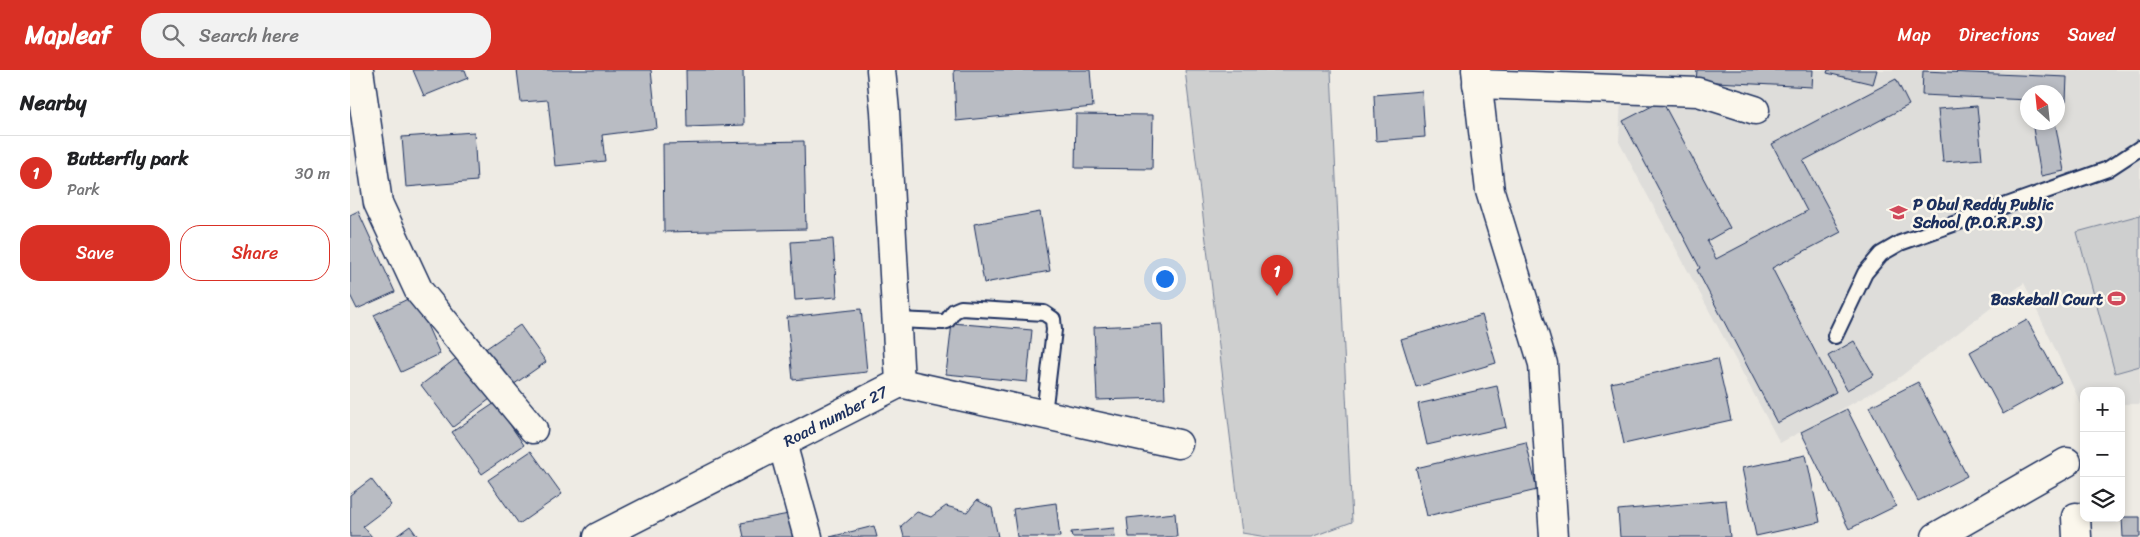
<!DOCTYPE html>
<html lang="en">
<head>
<meta charset="utf-8">
<style>
	body { margin:0; font-family:Sriracha,sans-serif; background:#f2f2f2; color:#202124 }
	.controls { position:absolute; right:15px; bottom:15px; display:grid; overflow:hidden; border-radius:10px; box-shadow:0 2px 8px #0003 }
	.controls button { width:45px; height:45px; display:grid; place-items:center; padding:0; border:0; border-bottom:1px solid #e0e0e0; background:#fff; color:#202124; font:25px sans-serif }
	.compass { position:absolute; left:1670px; top:15px; width:45px; height:45px; border-radius:50%; background:#fff; box-shadow:0 2px 8px #0003; rotate:333deg }
	.you { position:absolute; left:814px; top:208px; width:18px; height:18px; margin:-12px; border:4px solid #fff; border-radius:50%; background:#1a73e8; box-shadow:0 0 0 8px #1a73e833 }
	.badge { display:grid; place-items:center; width:32px; height:32px; border-radius:50%; background:#d93025; color:#fff; font-size:16px; font-weight:700 }
	.pin { position:absolute; translate:-50% -41px; filter:drop-shadow(0 1px 2px #0008) }
	.pin::after { content:''; position:absolute; top:26px; width:18px; height:15px; background:inherit; clip-path:polygon(0 0,100% 0,50% 100%) }
	.list { margin:0; padding:0; list-style:none }
	h2 { display:flex; justify-content:space-between; align-items:center; height:65px; margin:0; padding:0 20px; font-size:21px }
	h2 small { font-size:16px; font-weight:400; color:#757577 }
	.list li { display:grid; grid-template-columns:32px 1fr auto; gap:15px; align-items:center; box-sizing:border-box; height:75px; padding:0 20px; border-top:1px solid #e0e0e0 }
	.list b { display:block; font-size:19px; white-space:nowrap }
	.list p { margin:0; font-size:16px; white-space:nowrap; color:#757577 }
	.list em { font-size:16px; font-style:normal; color:#757577 }
	.actions { display:flex; gap:10px; padding:15px 20px }
	.actions a { flex:1; padding:11px 0; border:1px solid #d93025; border-radius:20px; text-align:center; font-size:18px; color:#d93025 }
	.actions .main { background:#d93025; color:#fff }
	.icon { flex:none; width:28px; height:28px; fill:none; stroke:currentColor; stroke-width:2; stroke-linecap:round; stroke-linejoin:round }
	.map { position:relative; flex:none; width:1790px; height:467px; overflow:hidden }
	header { display:flex; align-items:center; gap:30px; box-sizing:border-box; height:70px; padding:0 25px; background:#d93025; color:#fff }
	header strong { font-size:24px }
	nav { display:flex; gap:28px; margin-inline-start:auto; font-size:18px }
	.search { width:350px; height:45px; background:#f2f2f2; display:flex; align-items:center; gap:12px; box-sizing:border-box; padding:0 18px; border-radius:20px; color:#757577; font-size:19px }
	main { display:flex }
	aside { flex:1; background:#fff }
	.map>svg:first-child { display:block }
	.built { fill:#deddda; fill-rule:evenodd }
	.green { fill:#cecfcf; stroke:#747f96 }
	.building { fill:#b9bcc3; stroke:#1b2f5e }
	.lines { fill:none; stroke-linecap:round; stroke-linejoin:round }
	.lane-casing { stroke:#1b2f5e; stroke-width:18 }
	.street-casing { stroke:#1b2f5e; stroke-width:31 }
	.lane { stroke:#fbf7ec; stroke-width:14 }
	.street { stroke:#fbf7ec; stroke-width:28 }
	.labels { text-anchor:middle; stroke-width:5; stroke-linejoin:round; paint-order:stroke }
	.poi-label { font-size:16px; font-weight:bold; fill:#1b2f5e; stroke:#fbf7ec; text-anchor:start }
	.street-label { font-size:16px; fill:#1b2f5e; stroke:#fbf7ec }
</style>
</head>
<body>
<header>
<strong>Mapleaf</strong>
<div class="search"><svg class="icon" aria-label="search" viewBox="0 0 24 24"><circle cx="10" cy="10" r="6"/><path d="M15 15l6 6"/></svg>Search here</div>
<nav><a>Map</a><a>Directions</a><a>Saved</a></nav>
</header>
<main>
<aside>
<h2>Nearby<small></small></h2>
<ul class="list">
<li><span class="badge">1</span><div><b>Butterfly park</b><p>Park</p></div><em>30 m</em></li>
</ul>
<div class="actions"><a class="main">Save</a><a>Share</a></div>
</aside>
<div class="map">
<svg width="1790" height="467" viewBox="0 0 1790 467">
	<rect width="100%" height="100%" fill="#eeebe4"/>
	<filter id="ink" filterUnits="userSpaceOnUse"><feTurbulence type="fractalNoise" baseFrequency=".02" numOctaves="2"/><feDisplacementMap in="SourceGraphic" scale="10" xChannelSelector="R" yChannelSelector="G"/><feConvolveMatrix kernelMatrix="1 2 1 2 8 2 1 2 1" color-interpolation-filters="sRGB"/></filter>
	<g filter="url(#ink)">
		<!-- built -->
		<path class="built" d="M 1135,0 L 1790,0 L 1790,334 L 1771,334 L 1771,321 L 1734,321 L 1734,334 L 1731,334 L 1674,213 L 1547,309 L 1430,373 L 1269,72 L 1271,27 ZM 1678,22 L 1708,22 L 1708,52 L 1678,52 Z"/>
		<!-- green -->
		<g class="green">
			<path d="M 835,0 L 981,0 L 1002,452 L 961,467 L 917,467 L 892,463 Z"/>
			<path d="M 1790,145 L 1790,296 L 1765,303 L 1727,162 Z"/>
		</g>
		<!-- building -->
		<g class="building">
			<path d="M 63,0 L 115,0 L 118,8 L 74,26 Z"/>
			<path d="M 167,0 L 301,0 L 307,58 L 252,65 L 255,91 L 205,96 L 198,30 L 171,32 Z"/>
			<path d="M 336,0 L 393,0 L 394,55 L 337,57 Z"/>
			<path d="M 604,0 L 740,0 L 743,37 L 606,51 Z"/>
			<path d="M 1347,0 L 1463,0 L 1462,17 L 1346,11 Z"/>
			<path d="M 1478,0 L 1527,0 L 1523,14 L 1477,3 Z"/>
			<path d="M 1573,1 L 1717,7 L 1716,31 L 1708,31 L 1708,22 L 1678,22 L 1678,30 L 1572,25 Z"/>
			<path d="M 1546,9 L 1559,35 L 1453,91 L 1491,162 L 1422,198 L 1486,322 L 1427,353 L 1347,200 L 1350,198 L 1273,51 L 1312,31 L 1380,158 L 1357,171 L 1366,189 L 1457,141 L 1422,74 Z"/>
			<path d="M 1072,21 L 1075,67 L 1026,71 L 1024,25 Z"/>
			<path d="M 1627,36 L 1632,89 L 1593,92 L 1588,39 Z"/>
			<path d="M 726,44 L 803,45 L 802,99 L 725,98 Z"/>
			<path d="M 1682,52 L 1705,52 L 1714,101 L 1691,106 Z"/>
			<path d="M 124,62 L 127,111 L 56,117 L 52,67 Z"/>
			<path d="M 454,71 L 456,159 L 314,162 L 313,74 Z"/>
			<path d="M 8,141 L 45,222 L 7,239 L 0,225 L 0,145 Z"/>
			<path d="M 690,142 L 700,201 L 634,213 L 624,154 Z"/>
			<path d="M 483,169 L 487,227 L 445,230 L 441,172 Z"/>
			<path d="M 64,226 L 90,284 L 51,302 L 24,245 Z"/>
			<path d="M 511,239 L 517,302 L 443,310 L 437,247 Z"/>
			<path d="M 1132,245 L 1146,293 L 1066,317 L 1051,269 Z"/>
			<path d="M 1677,250 L 1711,312 L 1653,344 L 1620,282 Z"/>
			<path d="M 602,253 L 682,260 L 677,312 L 596,304 Z"/>
			<path d="M 812,254 L 815,328 L 747,330 L 744,257 Z"/>
			<path d="M 170,255 L 196,292 L 160,317 L 134,280 Z"/>
			<path d="M 1504,271 L 1524,305 L 1497,320 L 1478,286 Z"/>
			<path d="M 108,287 L 140,329 L 103,357 L 71,315 Z"/>
			<path d="M 1367,289 L 1381,350 L 1274,374 L 1261,313 Z"/>
			<path d="M 1568,312 L 1617,406 L 1568,431 L 1519,337 Z"/>
			<path d="M 1147,316 L 1156,357 L 1077,375 L 1068,334 Z"/>
			<path d="M 145,333 L 174,375 L 132,404 L 102,362 Z"/>
			<path d="M 1497,339 L 1546,436 L 1499,459 L 1451,362 Z"/>
			<path d="M 1176,372 L 1187,420 L 1077,446 L 1066,398 Z"/>
			<path d="M 181,381 L 212,424 L 169,454 L 138,410 Z"/>
			<path d="M 1456,385 L 1470,452 L 1406,466 L 1392,398 Z"/>
			<path d="M 21,409 L 41,435 L 13,456 L 22,467 L 0,467 L 0,425 Z"/>
			<path d="M 627,430 L 642,438 L 648,467 L 554,467 L 551,456 L 567,442 L 581,447 L 596,436 L 617,442 Z"/>
			<path d="M 1376,430 L 1380,467 L 1270,467 L 1268,440 Z"/>
			<path d="M 706,433 L 710,467 L 667,467 L 663,439 Z"/>
			<path d="M 444,443 L 449,467 L 394,467 L 391,453 Z"/>
			<path d="M 825,443 L 827,467 L 779,467 L 777,448 Z"/>
			<path d="M 1772,447 L 1790,447 L 1790,467 L 1773,467 Z"/>
			<path d="M 60,456 L 68,467 L 45,467 Z"/>
			<path d="M 524,456 L 527,467 L 480,467 Z"/>
			<path d="M 764,458 L 765,467 L 722,467 L 721,462 Z"/>
		</g>
		<g class="lines">
			<defs>
				<g id="lane">
					<path d="M 547,250 L 593,252 L 597,251 L 604,241 L 611,238 L 694,243 L 703,249 L 704,260 L 694,344"/>
					<path d="M 1485,266 L 1515,203 L 1531,184 L 1550,173 L 1758,99 L 1790,78"/>
				</g>
				<g id="street">
					<path d="M 9,0 L 28,133 L 69,221 L 183,359"/>
					<path d="M 1126,0 L 1140,121 L 1193,294 L 1204,467"/>
					<path d="M 1127,14 L 1348,22 L 1405,40"/>
					<path d="M 550,313 L 828,374"/>
					<path d="M 432,373 L 458,467"/>
					<path d="M 1726,447 L 1727,467"/>
					<path d="M 248,467 L 550,313 L 535,41 L 531,0"/>
					<path d="M 1586,467 L 1717,392"/>
				</g>
			</defs>
			<!-- lane casing -->
			<use href="#lane" class="lane-casing"/>
			<!-- street casing -->
			<use href="#street" class="street-casing"/>
			<!-- lane -->
			<use href="#lane" class="lane"/>
			<!-- street -->
			<use href="#street" class="street"/>
		</g>
	</g>
	<!-- icons -->
	<defs>
		<symbol id="school-bare" viewBox="-9 -9 18 18"><path d="M0-5L7-2L0 1L-7-2ZM-4 1L0 2.5L4 1V4Q0 6-4 4Z" fill="#d1495b" stroke="#fbf7ec" stroke-width="2.5" paint-order="stroke"/></symbol>
		<symbol id="stadium-bare" viewBox="-9 -9 18 18"><path d="M0-5a6.5 5 0 1 0 0 10a6.5 5 0 1 0 0-10ZM-3.5-1.8h7v3.6h-7Z" fill="#d1495b" stroke="#fbf7ec" stroke-width="2.5" paint-order="stroke"/></symbol>
	</defs>
	<g fill-rule="evenodd">
		<use href="#school-bare" x="1536" y="130" width="25" height="25"/>
		<use href="#stadium-bare" x="1754" y="216" width="25" height="25"/>
	</g>
	<g class="labels">
		<!-- poi labels -->
		<g class="poi-label">
			<text x="1563" y="140">P Obul Reddy Public<tspan x="1563" dy="18">School (P.O.R.P.S)</tspan></text>
			<text x="1753" y="235" text-anchor="end">Baskeball Court</text>
		</g>
		<!-- street labels -->
		<g class="street-label">
			<text transform="translate(485 346) rotate(-27)" y="6">Road number 27</text>
		</g>
	</g>
</svg>
<div class="controls">
<button>+</button>
<button>−</button>
<button><svg class="icon" aria-label="layers" viewBox="0 0 24 24"><path d="M12 4l9 5-9 5-9-5zM3 14l9 5 9-5"/></svg></button>
</div>
<svg class="compass" viewBox="-18 -18 36 36"><path d="M0-13l5 13h-10z" fill="#e53935"/><path d="M0 13l5-13h-10z" fill="#757577"/></svg>
<div class="you"></div>
<div class="pin badge" style="left:927px;top:226px">1</div>
</div>
</main>
</body>
</html>
